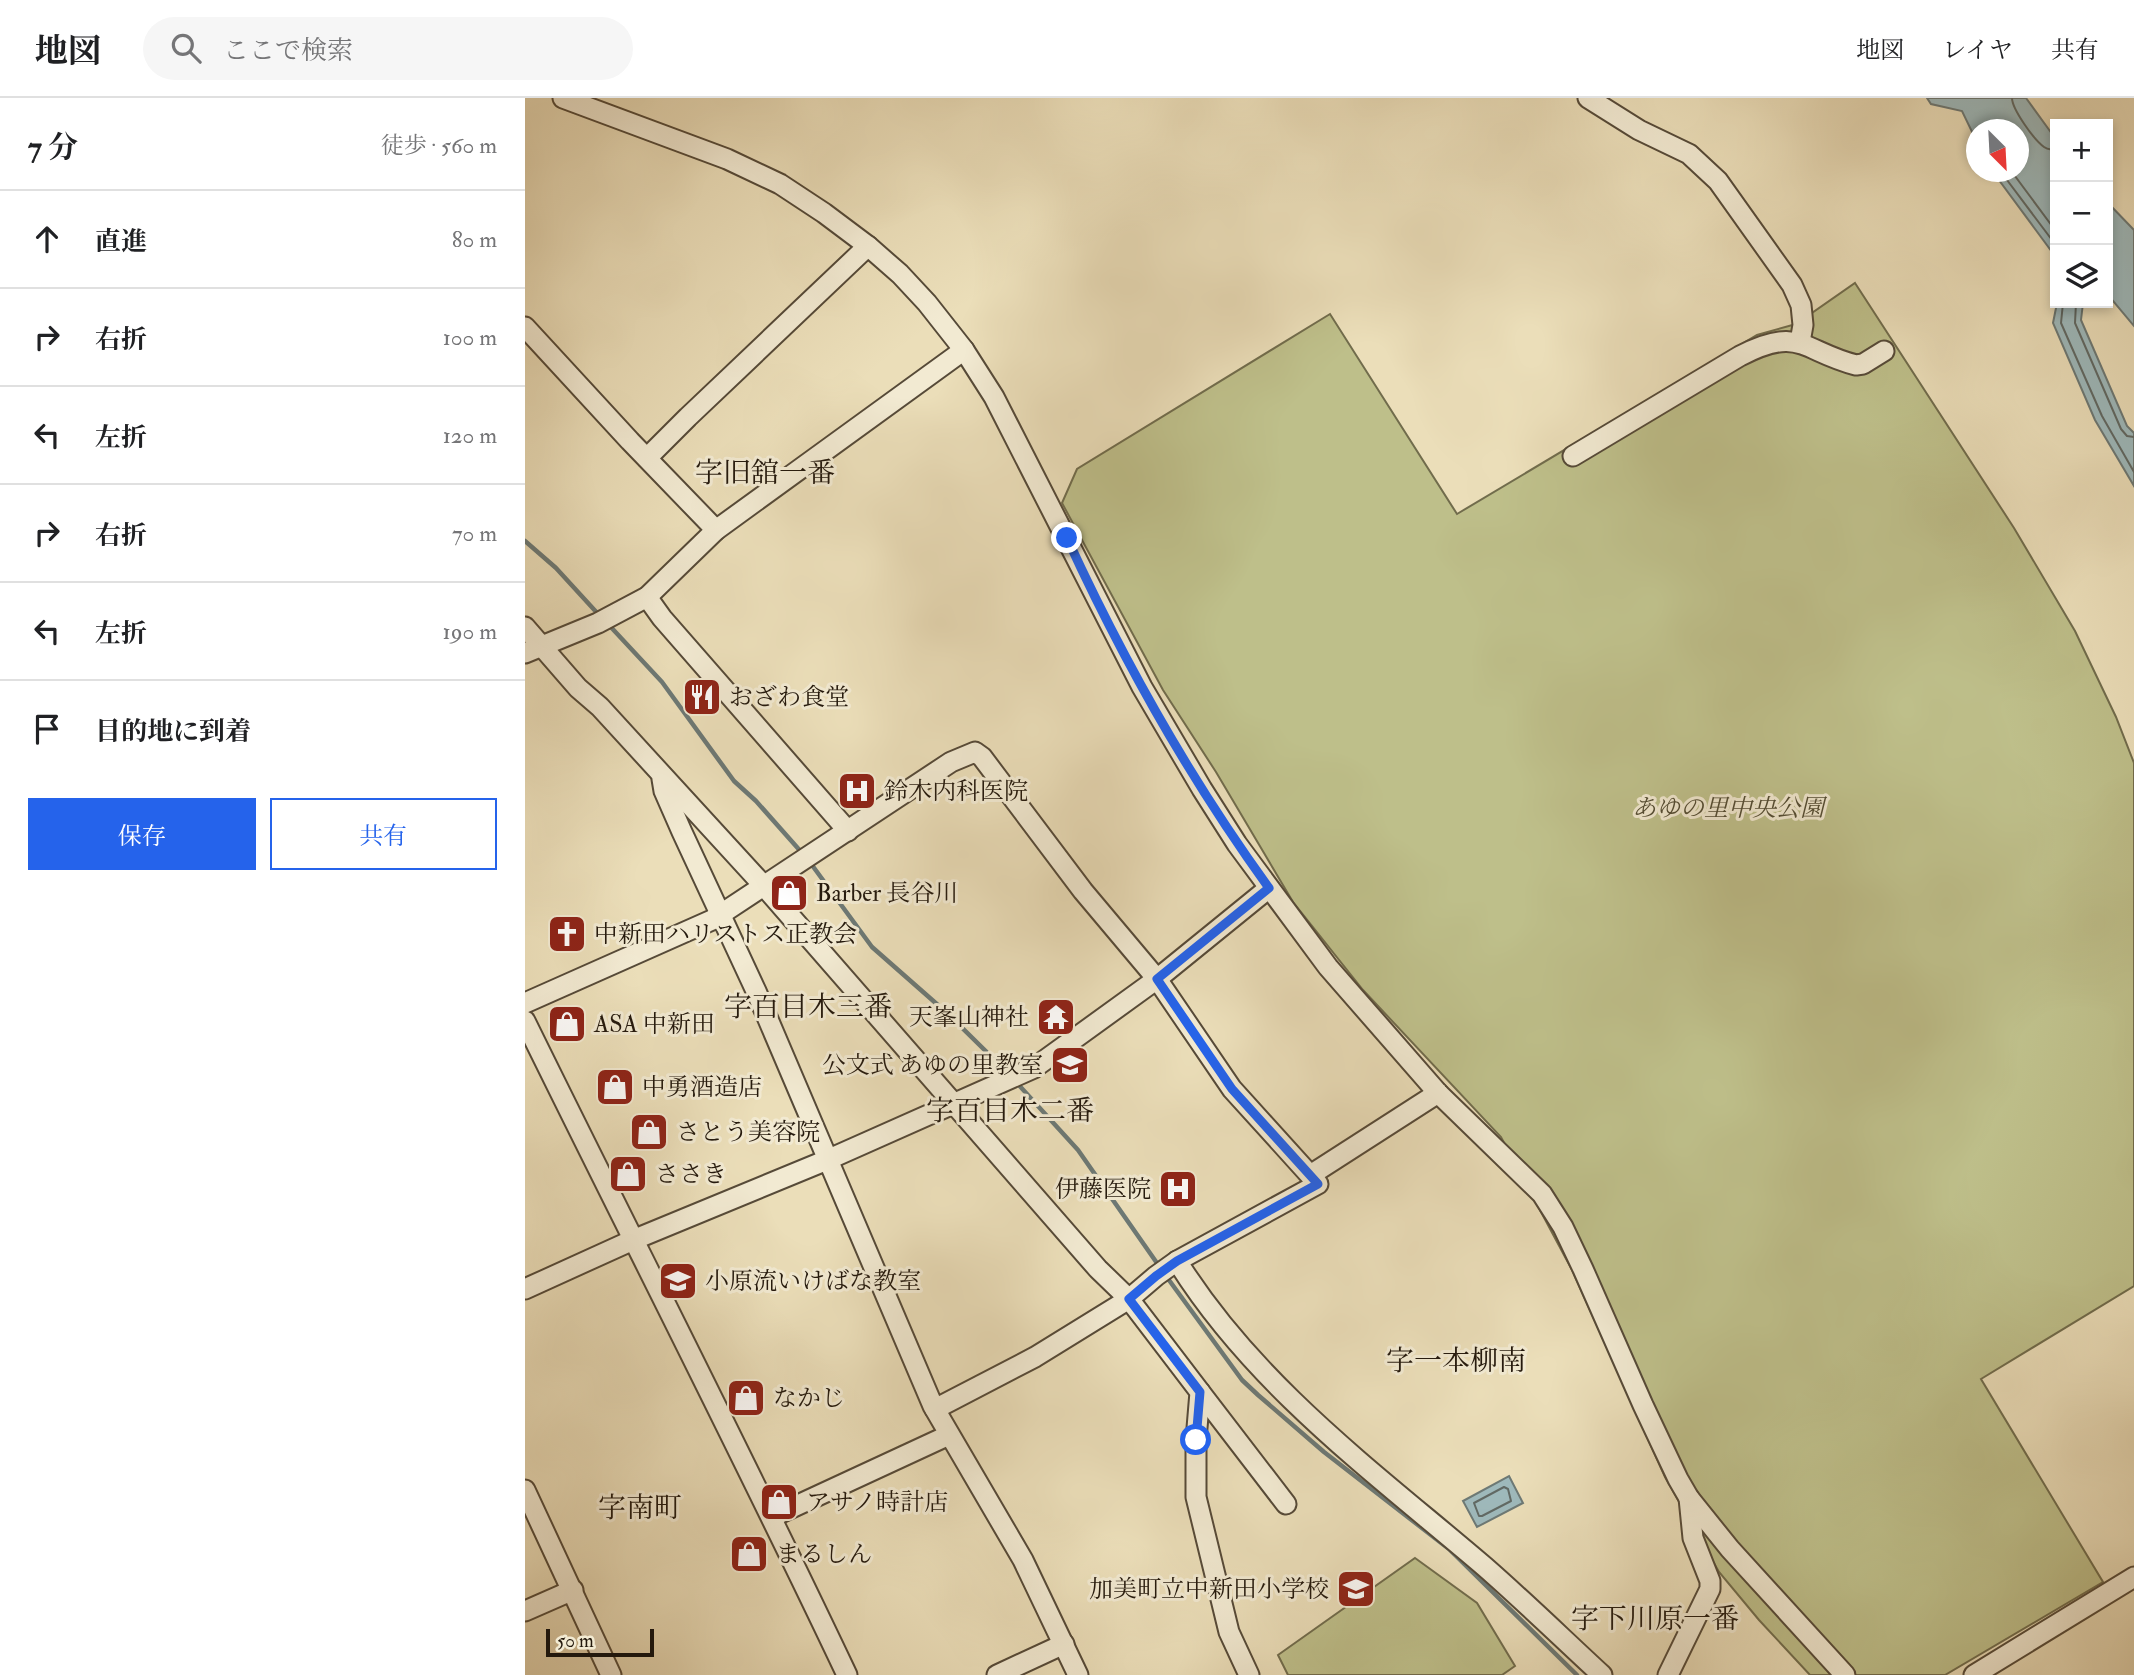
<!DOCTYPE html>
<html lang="ja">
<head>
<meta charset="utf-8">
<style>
	body { margin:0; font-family:"IM FELL Double Pica","Noto Serif JP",serif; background:#f6f6f6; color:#202124 }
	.controls { position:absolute; right:21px; top:21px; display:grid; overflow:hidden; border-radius:0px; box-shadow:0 4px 10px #0003 }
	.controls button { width:63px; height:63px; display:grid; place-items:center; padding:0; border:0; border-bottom:2px solid #e0e0e0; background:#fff; color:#202124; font:35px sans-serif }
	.compass { position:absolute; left:1441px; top:21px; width:63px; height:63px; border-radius:50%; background:#fff; box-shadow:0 4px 10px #0003; rotate:156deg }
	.scale { position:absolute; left:21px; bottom:18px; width:108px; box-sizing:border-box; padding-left:7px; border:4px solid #24190d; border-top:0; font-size:19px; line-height:24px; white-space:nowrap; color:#24190d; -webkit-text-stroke:5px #f2ead2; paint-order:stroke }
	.stop { position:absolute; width:21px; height:21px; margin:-16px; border:5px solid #2563eb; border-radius:50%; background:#fff }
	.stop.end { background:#2563eb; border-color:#fff; box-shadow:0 2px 7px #0008 }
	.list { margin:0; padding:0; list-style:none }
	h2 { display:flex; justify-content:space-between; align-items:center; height:91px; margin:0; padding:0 28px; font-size:30px }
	h2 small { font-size:23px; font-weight:400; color:#757577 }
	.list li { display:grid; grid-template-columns:46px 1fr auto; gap:21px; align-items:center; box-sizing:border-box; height:98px; padding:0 28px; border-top:2px solid #e0e0e0 }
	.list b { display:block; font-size:26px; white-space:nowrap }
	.list em { font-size:23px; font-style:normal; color:#757577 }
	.actions { display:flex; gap:14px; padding:21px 28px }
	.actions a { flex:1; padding:16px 0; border:2px solid #2563eb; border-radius:0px; text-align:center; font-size:24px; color:#2563eb }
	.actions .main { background:#2563eb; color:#fff }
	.icon { flex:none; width:38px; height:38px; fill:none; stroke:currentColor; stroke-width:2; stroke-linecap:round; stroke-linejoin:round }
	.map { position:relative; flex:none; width:1609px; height:1577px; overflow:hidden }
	header { display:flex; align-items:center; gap:42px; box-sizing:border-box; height:98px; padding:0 35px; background:#fff; border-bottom:2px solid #e0e0e0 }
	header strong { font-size:33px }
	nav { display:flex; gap:38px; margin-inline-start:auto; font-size:24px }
	.search { width:490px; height:63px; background:#f6f6f6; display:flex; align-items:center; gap:18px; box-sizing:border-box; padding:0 24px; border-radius:38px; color:#757577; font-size:26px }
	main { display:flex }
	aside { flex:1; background:#fff }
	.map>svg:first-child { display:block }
	.green { fill:#bebf8a; stroke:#716c4c; stroke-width:2 }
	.water { fill:#9eb9bb; stroke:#6d7975; stroke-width:2 }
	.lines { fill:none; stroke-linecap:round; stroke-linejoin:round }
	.shore { stroke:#616964; stroke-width:2 }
	.stream { stroke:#6d7975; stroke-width:4.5 }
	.minor-casing { stroke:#564a38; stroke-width:23 }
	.minor { stroke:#f2ead2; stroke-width:19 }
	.route { stroke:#2563eb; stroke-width:9 }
	.labels { text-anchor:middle; stroke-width:6; stroke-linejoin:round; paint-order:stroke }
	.poi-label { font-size:24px; fill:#24190d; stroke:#f2ead2; text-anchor:start }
	.park-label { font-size:24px; font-style:italic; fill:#524b32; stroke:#f2ead2 }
	.quarter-label { font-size:28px; fill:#24190d; stroke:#f2ead2 }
</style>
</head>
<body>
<header>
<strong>地図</strong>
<div class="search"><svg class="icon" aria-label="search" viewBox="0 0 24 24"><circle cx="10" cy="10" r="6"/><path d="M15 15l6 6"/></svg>ここで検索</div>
<nav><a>地図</a><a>レイヤ</a><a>共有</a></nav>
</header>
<main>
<aside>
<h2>7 分<small>徒歩 · 560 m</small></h2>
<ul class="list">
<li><svg class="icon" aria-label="ahead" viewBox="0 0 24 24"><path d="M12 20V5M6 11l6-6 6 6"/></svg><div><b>直進</b></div><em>80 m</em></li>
<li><svg class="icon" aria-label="right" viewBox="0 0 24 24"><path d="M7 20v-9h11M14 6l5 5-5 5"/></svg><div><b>右折</b></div><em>100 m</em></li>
<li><svg class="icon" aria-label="left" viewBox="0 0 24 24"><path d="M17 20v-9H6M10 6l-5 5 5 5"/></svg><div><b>左折</b></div><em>120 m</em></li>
<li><svg class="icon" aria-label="right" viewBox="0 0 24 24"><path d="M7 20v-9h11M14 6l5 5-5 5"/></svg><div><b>右折</b></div><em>70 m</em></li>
<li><svg class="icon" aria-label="left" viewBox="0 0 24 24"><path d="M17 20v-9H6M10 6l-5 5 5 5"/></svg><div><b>左折</b></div><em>190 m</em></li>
<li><svg class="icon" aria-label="arrive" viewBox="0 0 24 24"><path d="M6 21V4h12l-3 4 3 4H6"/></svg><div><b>目的地に到着</b></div></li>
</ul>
<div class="actions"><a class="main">保存</a><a>共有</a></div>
</aside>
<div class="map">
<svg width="1609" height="1577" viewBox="0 0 1609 1577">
	<rect width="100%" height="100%" fill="#ebdeb9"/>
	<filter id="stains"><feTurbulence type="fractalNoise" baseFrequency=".00286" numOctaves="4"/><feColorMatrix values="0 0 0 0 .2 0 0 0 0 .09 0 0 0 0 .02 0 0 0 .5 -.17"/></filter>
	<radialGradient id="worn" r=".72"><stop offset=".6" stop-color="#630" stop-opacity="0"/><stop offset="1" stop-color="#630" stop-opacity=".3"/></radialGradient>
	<!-- green -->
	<g class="green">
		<path d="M 1330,185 L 1489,430 L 1550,533 L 1591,619 L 1609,665 L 1609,1188 L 1456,1281 L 1578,1484 L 1420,1577 L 1285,1577 L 1234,1522 L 1194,1474 L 1140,1379 L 1047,1172 L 976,1039 L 838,892 L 768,804 L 691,674 L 638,592 L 537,405 L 552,371 L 805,216 L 932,416 L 1232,237 L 1271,226 Z"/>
		<path d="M 890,1460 L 952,1505 L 990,1568 L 977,1577 L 763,1577 L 753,1557 Z"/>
	</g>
	<!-- water -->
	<g class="water">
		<path d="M 1402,0 L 1501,0 L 1530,40 L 1530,158 L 1468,74 L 1493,74 L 1493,32 L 1451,32 L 1451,42 L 1437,13 L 1406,6 Z"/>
		<path d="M 1583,105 L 1609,132 L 1609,228 L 1583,197 Z"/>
		<path d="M 1532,205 L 1558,205 L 1556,222 L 1602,328 L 1609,335 L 1609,388 L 1570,322 L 1528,225 Z"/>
		<path d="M 984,1378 L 998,1405 L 952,1429 L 938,1403 Z"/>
	</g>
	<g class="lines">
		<!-- shore -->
		<g class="shore">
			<path d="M 1487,0 C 1487,11 1509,42 1519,49 C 1523,52 1525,51 1530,52"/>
			<path d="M 1476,74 L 1530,146"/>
			<path d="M 1487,74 L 1530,132"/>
			<path d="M 1538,205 L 1536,225 L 1577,318 L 1609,374"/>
			<path d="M 1551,205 L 1550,225 L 1596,331 L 1602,338 L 1609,339"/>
			<path d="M 979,1389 L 983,1391 L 986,1403 L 957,1418 L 954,1418 L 949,1405 Z"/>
		</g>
		<!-- stream -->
		<g class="stream">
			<path d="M 0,443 L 31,470 L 74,517"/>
			<path d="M 83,526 L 137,584 L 209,683 L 231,703 L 278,756"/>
			<path d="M 284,763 L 347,849 L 422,915 L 483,975"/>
			<path d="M 491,984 L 553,1052 L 634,1168"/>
			<path d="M 641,1178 L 717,1282 L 733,1297 L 799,1354 L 924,1451 L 1052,1577"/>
		</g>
		<defs>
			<g id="minor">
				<path d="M 38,0 L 202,61 L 255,86 L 299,115 L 343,148 L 375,176 L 402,205 L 439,252 L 469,299 L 617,589 L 677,691 L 712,746 L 803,869 L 913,995 L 1017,1096 L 1038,1129 L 1058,1171 L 1118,1307 L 1153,1381 L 1164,1400 L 1205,1451 L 1320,1577"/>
				<path d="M 1063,0 L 1114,32 L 1164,56 L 1193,83 L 1267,187 L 1276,207 L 1278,227 L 1275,244"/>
				<path d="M 0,229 L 105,343 L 191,432"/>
				<path d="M 1048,358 L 1215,258 C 1275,227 1277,253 1331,267 L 1338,266 L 1359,253"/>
				<path d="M 122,360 L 163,319 L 343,148"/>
				<path d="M 122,499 L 137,520 L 323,733"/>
				<path d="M 0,529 L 53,590 L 75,609 L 239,788 L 573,1171 L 604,1201 L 675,1294 L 671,1342 L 671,1399 L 704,1534 L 724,1577"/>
				<path d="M 0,555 L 73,525 L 122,499 L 191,432 L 439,252"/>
				<path d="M 137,681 L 139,693 L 157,734 L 231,893 L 408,1308 L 498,1462 L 553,1577"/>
				<path d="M 0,905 L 187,822 L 426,664 L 450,654 L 457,659 L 558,793 L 632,881 L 707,991 L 793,1086 L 652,1163 L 631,1178 L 604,1201 L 510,1259 L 410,1311"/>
				<path d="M 0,923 C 107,1141 218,1357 322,1577"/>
				<path d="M 787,1076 L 913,995"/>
				<path d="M 652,1163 C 730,1288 850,1375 960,1469 C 1000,1504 1038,1541 1077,1577"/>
				<path d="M 0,1191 L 108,1142 L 302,1062 L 509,970 L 632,881 L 744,790"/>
				<path d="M 675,1294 L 761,1406"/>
				<path d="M 0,1392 L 86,1577"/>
				<path d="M 247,1419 L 424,1337"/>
				<path d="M 0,1513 L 48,1492"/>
				<path d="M 472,1577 L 539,1546"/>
				<path d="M 1143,1577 L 1185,1491 L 1185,1483 L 1168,1440 L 1164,1400"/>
				<path d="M 1449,1577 L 1609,1479"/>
			</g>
		</defs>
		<!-- minor casing -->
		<use href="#minor" class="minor-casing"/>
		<!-- minor -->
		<use href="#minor" class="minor"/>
	</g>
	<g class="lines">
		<!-- route -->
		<path class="route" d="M 542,440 C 598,562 665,681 744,790 L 632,881 L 707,991 L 793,1086 L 652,1163 L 631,1178 L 604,1201 L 675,1294 L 671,1342"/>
	</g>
	<!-- icons -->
	<defs>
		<symbol id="restaurant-square" viewBox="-11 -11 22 22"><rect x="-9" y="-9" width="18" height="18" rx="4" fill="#8f2418" stroke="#f2ead2"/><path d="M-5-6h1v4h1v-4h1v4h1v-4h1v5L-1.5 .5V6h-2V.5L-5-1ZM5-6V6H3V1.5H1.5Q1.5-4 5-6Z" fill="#fff"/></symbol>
		<symbol id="hospital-square" viewBox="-11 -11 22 22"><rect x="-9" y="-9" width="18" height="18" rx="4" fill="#8f2418" stroke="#f2ead2"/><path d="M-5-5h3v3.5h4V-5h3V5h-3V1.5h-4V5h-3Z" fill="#fff"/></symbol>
		<symbol id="shop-square" viewBox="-11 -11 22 22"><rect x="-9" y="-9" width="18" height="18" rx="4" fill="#8f2418" stroke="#f2ead2"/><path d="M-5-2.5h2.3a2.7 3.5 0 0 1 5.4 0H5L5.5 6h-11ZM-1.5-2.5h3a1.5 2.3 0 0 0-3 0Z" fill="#fff"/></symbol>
		<symbol id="church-square" viewBox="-11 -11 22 22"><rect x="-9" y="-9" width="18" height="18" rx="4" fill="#8f2418" stroke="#f2ead2"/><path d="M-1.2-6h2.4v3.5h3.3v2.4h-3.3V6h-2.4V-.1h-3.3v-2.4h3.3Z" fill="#fff"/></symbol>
		<symbol id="temple-square" viewBox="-11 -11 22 22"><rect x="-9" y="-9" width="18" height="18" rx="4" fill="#8f2418" stroke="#f2ead2"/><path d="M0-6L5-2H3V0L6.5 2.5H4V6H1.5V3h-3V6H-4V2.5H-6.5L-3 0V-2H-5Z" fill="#fff"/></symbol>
		<symbol id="school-square" viewBox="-11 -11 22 22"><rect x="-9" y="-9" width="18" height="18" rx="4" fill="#8f2418" stroke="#f2ead2"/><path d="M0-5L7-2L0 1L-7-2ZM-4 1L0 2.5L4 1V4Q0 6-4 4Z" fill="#fff"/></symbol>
	</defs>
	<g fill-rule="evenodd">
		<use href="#restaurant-square" x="155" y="577" width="44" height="44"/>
		<use href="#hospital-square" x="310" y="671" width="44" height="44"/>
		<use href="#shop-square" x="242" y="773" width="44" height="44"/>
		<use href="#church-square" x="20" y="814" width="44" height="44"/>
		<use href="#temple-square" x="509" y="897" width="44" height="44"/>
		<use href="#shop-square" x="20" y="904" width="44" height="44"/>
		<use href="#school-square" x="523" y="945" width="44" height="44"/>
		<use href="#shop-square" x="68" y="967" width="44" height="44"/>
		<use href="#shop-square" x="102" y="1012" width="44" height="44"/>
		<use href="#shop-square" x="81" y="1054" width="44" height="44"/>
		<use href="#hospital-square" x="631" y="1069" width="44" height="44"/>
		<use href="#school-square" x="131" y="1161" width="44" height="44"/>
		<use href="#shop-square" x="199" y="1278" width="44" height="44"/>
		<use href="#shop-square" x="232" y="1382" width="44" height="44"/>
		<use href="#shop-square" x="202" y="1434" width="44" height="44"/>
		<use href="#school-square" x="809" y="1469" width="44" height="44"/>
	</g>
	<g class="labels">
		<!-- poi labels -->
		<g class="poi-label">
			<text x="204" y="607">おざわ食堂</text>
			<text x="359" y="701">鈴木内科医院</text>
			<text x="291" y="803">Barber 長谷川</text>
			<text x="69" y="844">中新田ハリストス正教会</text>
			<text x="504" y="927" text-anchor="end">天峯山神社</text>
			<text x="69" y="934">ASA 中新田</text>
			<text x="518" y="975" text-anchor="end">公文式 あゆの里教室</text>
			<text x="117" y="997">中勇酒造店</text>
			<text x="151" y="1042">さとう美容院</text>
			<text x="130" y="1084">ささき</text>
			<text x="626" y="1099" text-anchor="end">伊藤医院</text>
			<text x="180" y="1191">小原流いけばな教室</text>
			<text x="248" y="1308">なかじ</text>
			<text x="281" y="1412">アサノ時計店</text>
			<text x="251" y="1464">まるしん</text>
			<text x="804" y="1499" text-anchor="end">加美町立中新田小学校</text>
		</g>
		<!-- park labels -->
		<g class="park-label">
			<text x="1203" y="718">あゆの里中央公園</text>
		</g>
		<!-- quarter labels -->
		<g class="quarter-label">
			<text x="240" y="384">字旧舘一番</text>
			<text x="283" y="918">字百目木三番</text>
			<text x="485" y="1022">字百目木二番</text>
			<text x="931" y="1272">字一本柳南</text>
			<text x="115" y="1419">字南町</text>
			<text x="1130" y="1530">字下川原一番</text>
		</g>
	</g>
	<rect width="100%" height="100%" filter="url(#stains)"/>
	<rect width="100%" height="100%" fill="url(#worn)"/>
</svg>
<div class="controls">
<button>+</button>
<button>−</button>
<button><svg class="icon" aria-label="layers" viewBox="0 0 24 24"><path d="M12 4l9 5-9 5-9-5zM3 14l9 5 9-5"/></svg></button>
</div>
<svg class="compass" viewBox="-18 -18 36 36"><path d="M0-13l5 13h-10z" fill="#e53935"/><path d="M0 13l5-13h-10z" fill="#757577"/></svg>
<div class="scale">50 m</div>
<div class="stop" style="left:671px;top:1342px"></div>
<div class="stop end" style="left:542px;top:440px"></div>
</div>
</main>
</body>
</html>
